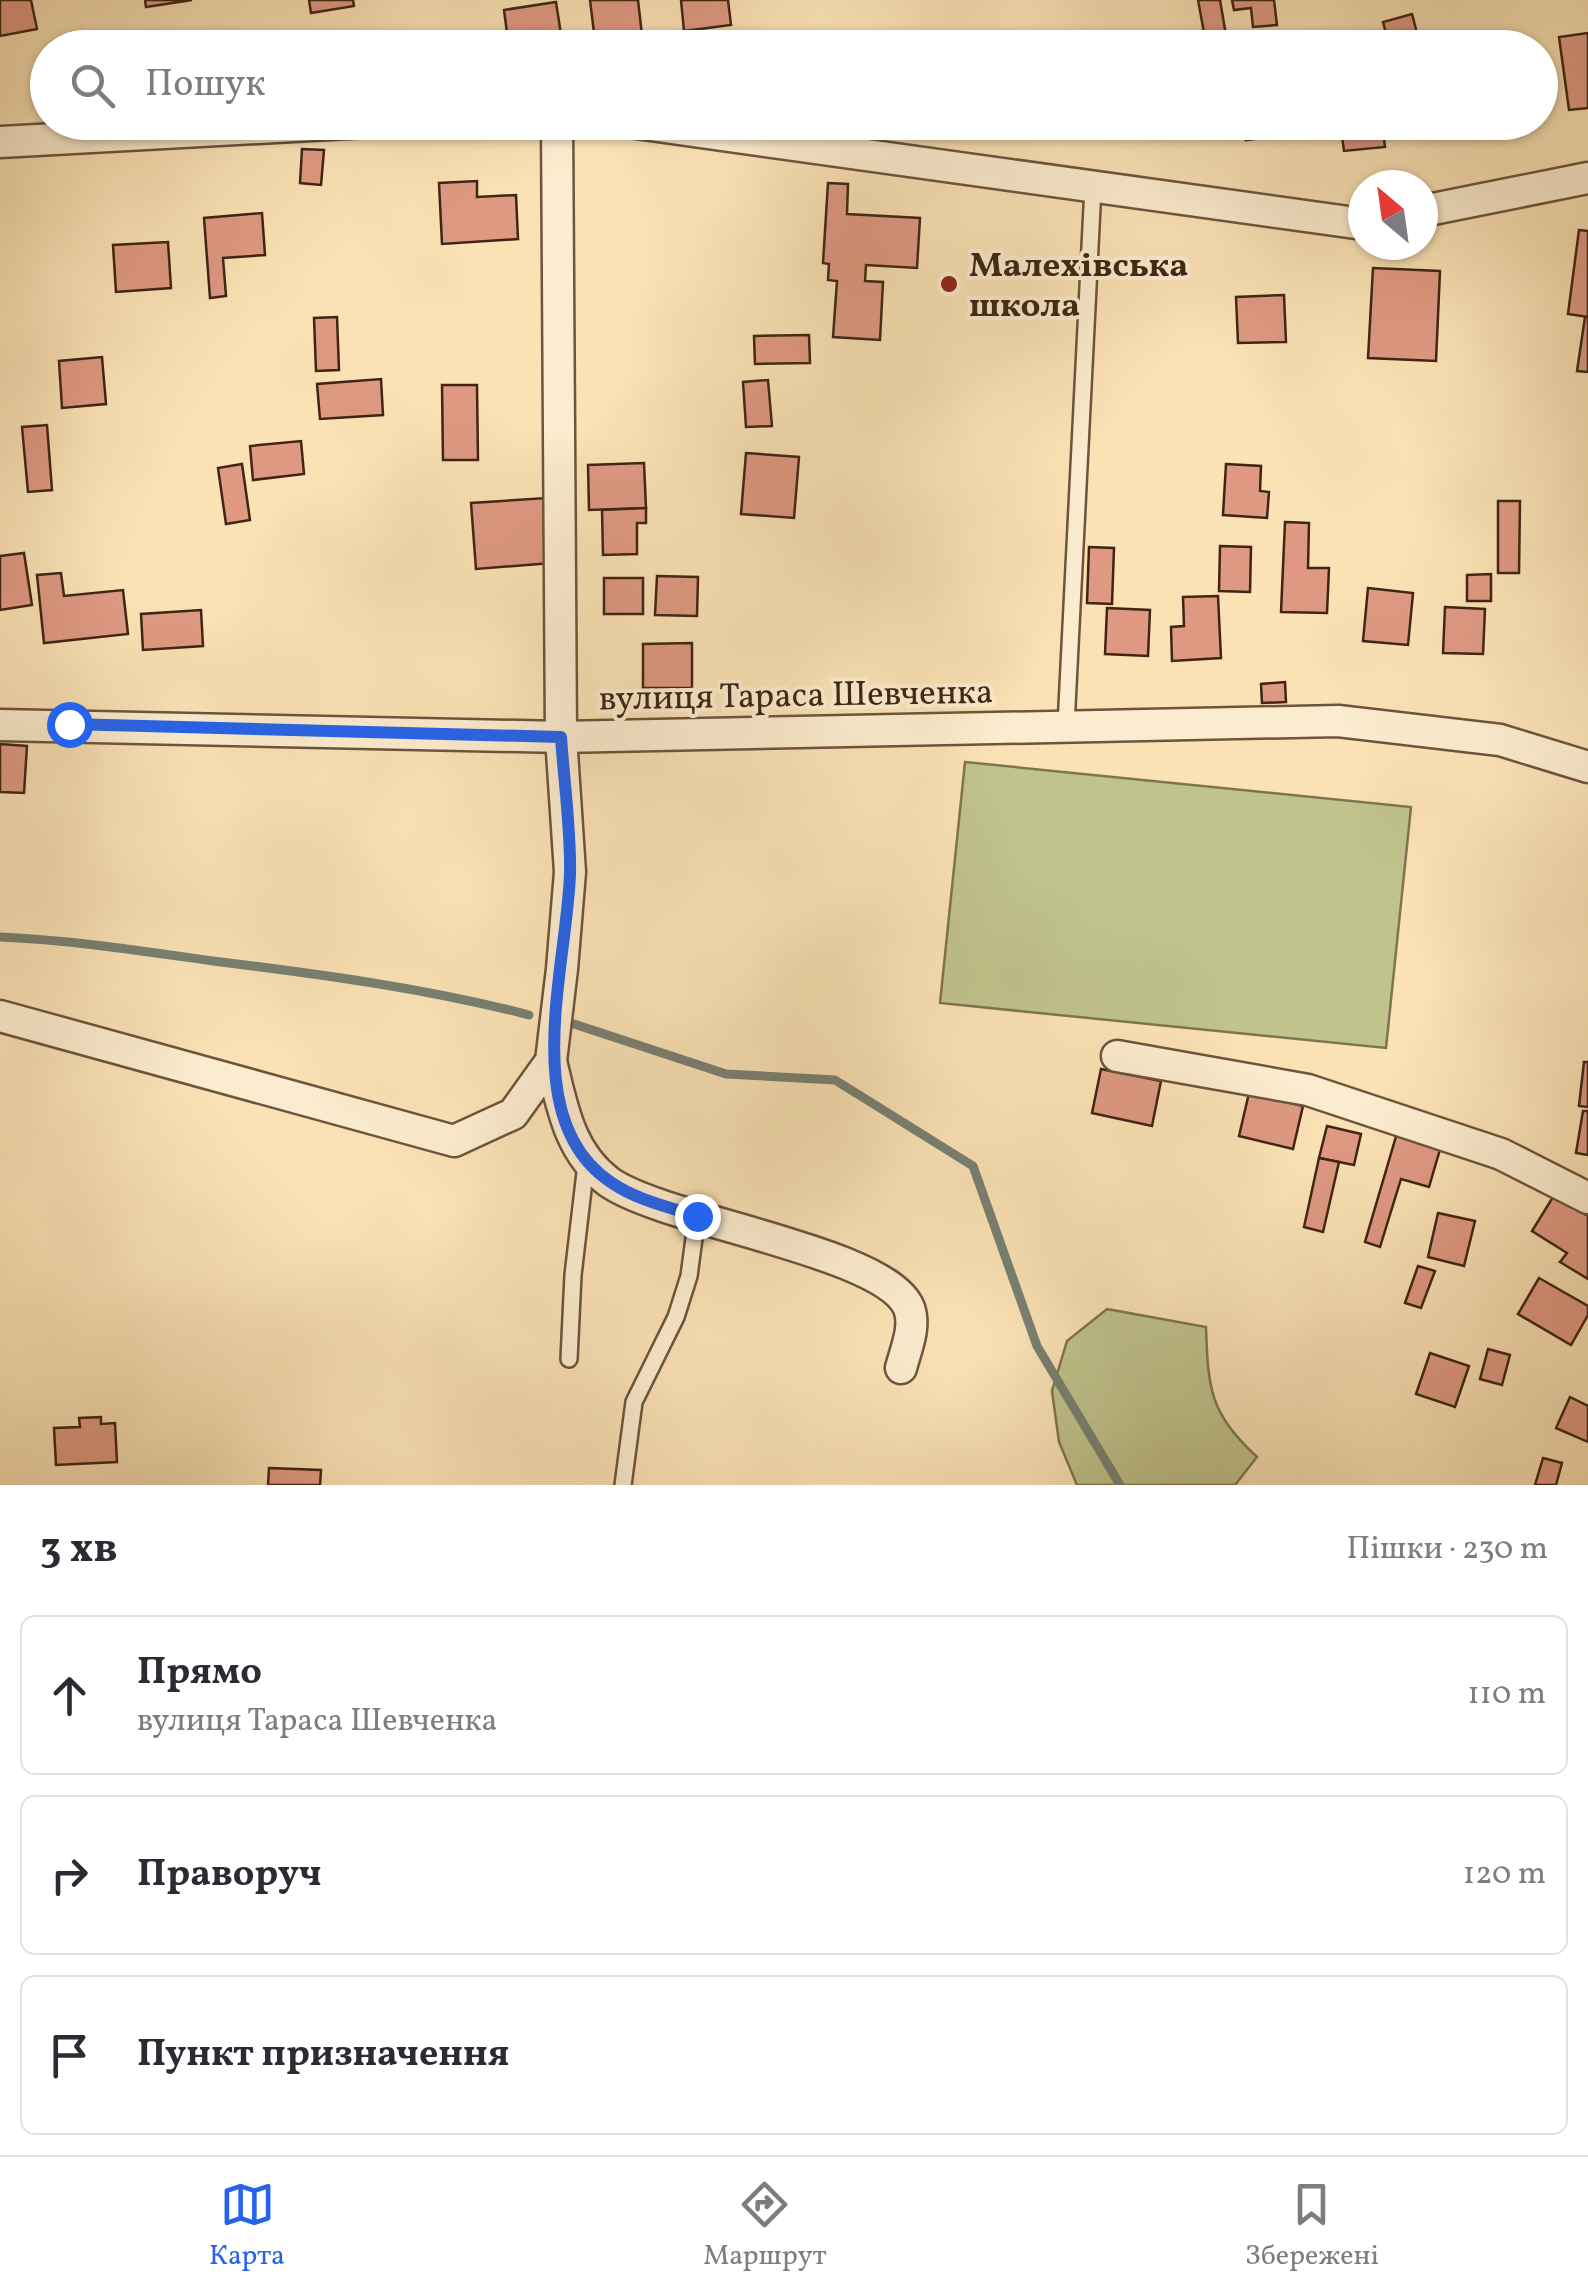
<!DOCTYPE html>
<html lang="uk">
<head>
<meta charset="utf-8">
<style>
	body { margin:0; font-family:Vollkorn,serif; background:#f2f2f3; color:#2b2b33 }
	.compass { position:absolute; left:1348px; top:170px; width:90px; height:90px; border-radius:50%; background:#fff; box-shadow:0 2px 8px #0004; rotate:331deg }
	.stop { position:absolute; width:30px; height:30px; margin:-22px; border:8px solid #2563eb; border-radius:50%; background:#fff }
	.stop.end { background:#2563eb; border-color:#fff; box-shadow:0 2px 10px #0008 }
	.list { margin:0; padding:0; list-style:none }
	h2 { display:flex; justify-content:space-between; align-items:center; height:130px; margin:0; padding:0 40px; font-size:42px }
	h2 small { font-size:32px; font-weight:400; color:#7c7c81 }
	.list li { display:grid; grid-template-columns:65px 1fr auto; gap:30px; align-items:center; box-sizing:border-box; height:160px; margin:0 20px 20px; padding:0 20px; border:2px solid #e1e1e2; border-radius:15px }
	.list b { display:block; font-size:38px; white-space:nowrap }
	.list p { margin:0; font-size:32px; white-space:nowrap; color:#7c7c81 }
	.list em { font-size:32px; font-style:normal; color:#7c7c81 }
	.icon { flex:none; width:55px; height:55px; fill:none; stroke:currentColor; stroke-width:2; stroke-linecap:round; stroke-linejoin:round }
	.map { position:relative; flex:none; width:1588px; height:1485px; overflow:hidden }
	.search { position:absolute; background:#fff; box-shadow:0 2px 8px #0004; left:30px; right:30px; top:30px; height:110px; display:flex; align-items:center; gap:25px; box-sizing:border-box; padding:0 35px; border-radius:55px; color:#7c7c81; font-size:38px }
	.sheet { height:670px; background:#fff }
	nav { display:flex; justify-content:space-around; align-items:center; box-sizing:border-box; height:140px; border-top:2px solid #e1e1e2; background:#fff; font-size:28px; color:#7c7c81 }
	nav a { display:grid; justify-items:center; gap:5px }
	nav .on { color:#2563eb }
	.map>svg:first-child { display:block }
	.green { fill:#c0c38c; stroke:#7f7450; stroke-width:2.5 }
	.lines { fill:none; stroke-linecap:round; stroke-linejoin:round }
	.stream { stroke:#788072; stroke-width:9 }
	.building { fill:#df9983; stroke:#3e2514; stroke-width:2.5 }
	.service-casing { stroke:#6d543c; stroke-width:20 }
	.minor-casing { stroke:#6d543c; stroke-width:35 }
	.service { stroke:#fceccf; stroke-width:15 }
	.minor { stroke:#fceccf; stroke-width:30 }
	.route { stroke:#2563eb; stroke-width:12 }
	.poi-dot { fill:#8f2418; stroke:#fceccf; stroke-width:4 }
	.labels { text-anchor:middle; stroke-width:8; stroke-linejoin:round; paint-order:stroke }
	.poi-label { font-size:35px; font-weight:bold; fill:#3e2514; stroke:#fceccf; text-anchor:start }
	.street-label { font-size:35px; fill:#3e2514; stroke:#fceccf }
</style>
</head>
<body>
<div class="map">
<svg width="1588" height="1485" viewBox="0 0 1588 1485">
	<rect width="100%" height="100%" fill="#fae2b5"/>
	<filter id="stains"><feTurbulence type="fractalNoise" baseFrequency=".002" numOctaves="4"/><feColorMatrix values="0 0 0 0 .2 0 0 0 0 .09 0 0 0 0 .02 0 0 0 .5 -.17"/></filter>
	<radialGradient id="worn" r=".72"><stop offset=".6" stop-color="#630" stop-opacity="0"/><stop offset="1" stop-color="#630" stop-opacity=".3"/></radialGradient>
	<!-- green -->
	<g class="green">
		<path d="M 965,762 L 1411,807 L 1386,1048 L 940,1003 Z"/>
		<path d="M 1107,1309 L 1206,1327 C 1208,1390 1210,1413 1257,1457 L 1235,1485 L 1077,1485 L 1059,1442 L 1052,1391 L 1067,1341 Z"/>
	</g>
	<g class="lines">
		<!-- stream -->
		<g class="stream">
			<path d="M 0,937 C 71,940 142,951 213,961 C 319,974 425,988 529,1015"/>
			<path d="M 574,1024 L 726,1074 L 835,1080 L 973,1166 L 1037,1346 L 1120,1485"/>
		</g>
	</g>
	<!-- building -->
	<g class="building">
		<path d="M 0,0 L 31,0 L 37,29 L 0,36 Z"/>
		<path d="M 145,0 L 192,0 L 146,7 Z"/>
		<path d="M 309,0 L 353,0 L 354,6 L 311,13 Z"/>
		<path d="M 590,0 L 638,0 L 642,35 L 595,41 Z"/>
		<path d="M 681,0 L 728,0 L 731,25 L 684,31 Z"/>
		<path d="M 1198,0 L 1220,0 L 1226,35 L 1205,38 Z"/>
		<path d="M 1232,0 L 1274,0 L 1277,25 L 1253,27 L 1251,8 L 1234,10 Z"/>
		<path d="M 556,2 L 562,41 L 509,48 L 504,10 Z"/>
		<path d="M 1412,14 L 1421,48 L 1390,48 L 1383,22 Z"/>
		<path d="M 1588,33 L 1588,108 L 1569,110 L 1559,37 Z"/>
		<path d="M 1165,122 L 1211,122 L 1212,127 L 1166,134 Z"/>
		<path d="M 1244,122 L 1293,122 L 1294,134 L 1246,140 Z"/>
		<path d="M 1340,122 L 1382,122 L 1385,147 L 1344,151 Z"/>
		<path d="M 302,149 L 324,150 L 321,185 L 300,183 Z"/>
		<path d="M 477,181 L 477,197 L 516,195 L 518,239 L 442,244 L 439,183 Z"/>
		<path d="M 828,183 L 848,184 L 847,214 L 920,218 L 917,268 L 866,265 L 865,281 L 883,282 L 880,340 L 833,337 L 837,281 L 828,280 L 829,264 L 823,263 Z"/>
		<path d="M 262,213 L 265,255 L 223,258 L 226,296 L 210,298 L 204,218 Z"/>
		<path d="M 1579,230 L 1588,231 L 1588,317 L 1568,314 Z"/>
		<path d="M 168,242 L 171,288 L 116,292 L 113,245 Z"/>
		<path d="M 1373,268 L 1440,271 L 1436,361 L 1368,358 Z"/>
		<path d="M 1284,295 L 1286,342 L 1238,343 L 1236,297 Z"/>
		<path d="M 337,317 L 339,370 L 316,371 L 314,318 Z"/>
		<path d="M 1585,317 L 1588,317 L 1588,372 L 1577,371 Z"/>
		<path d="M 809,335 L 810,363 L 755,364 L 754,336 Z"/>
		<path d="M 102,357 L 106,404 L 62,408 L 59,361 Z"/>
		<path d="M 381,379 L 383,415 L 320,419 L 317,384 Z"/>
		<path d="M 768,380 L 772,426 L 746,427 L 743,382 Z"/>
		<path d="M 442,385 L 477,385 L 478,460 L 443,460 Z"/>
		<path d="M 47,425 L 52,490 L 28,492 L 22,427 Z"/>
		<path d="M 301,441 L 304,474 L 253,480 L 250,446 Z"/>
		<path d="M 746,453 L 799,457 L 794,518 L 741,514 Z"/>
		<path d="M 644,463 L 646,508 L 589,510 L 588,465 Z"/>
		<path d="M 242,464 L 250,520 L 226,524 L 218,468 Z"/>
		<path d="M 1226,464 L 1261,466 L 1260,491 L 1269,492 L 1267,518 L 1223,515 Z"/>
		<path d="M 546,498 L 551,563 L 476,569 L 471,503 Z"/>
		<path d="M 1498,501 L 1520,501 L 1519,573 L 1498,573 Z"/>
		<path d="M 646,508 L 646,523 L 637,523 L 637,554 L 603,555 L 602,510 Z"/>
		<path d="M 1285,522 L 1309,523 L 1308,568 L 1329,568 L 1327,613 L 1281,612 Z"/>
		<path d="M 1220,546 L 1251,547 L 1250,592 L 1219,591 Z"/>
		<path d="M 1089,547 L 1114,548 L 1112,604 L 1087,603 Z"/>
		<path d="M 24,553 L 32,605 L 0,610 L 0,556 Z"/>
		<path d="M 61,573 L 64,596 L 123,590 L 128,634 L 44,643 L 37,575 Z"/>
		<path d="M 1491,574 L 1491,601 L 1467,601 L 1467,575 Z"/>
		<path d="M 657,576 L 698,577 L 697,616 L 655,615 Z"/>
		<rect x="604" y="578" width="39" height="36"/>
		<path d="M 1368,588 L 1413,593 L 1408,645 L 1363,641 Z"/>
		<path d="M 1218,596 L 1221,658 L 1172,661 L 1171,627 L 1184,626 L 1183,597 Z"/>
		<path d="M 1445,607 L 1485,609 L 1483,654 L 1443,653 Z"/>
		<path d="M 1107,608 L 1150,610 L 1148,656 L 1105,654 Z"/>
		<path d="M 201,610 L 203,646 L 143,650 L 141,614 Z"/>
		<path d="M 692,643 L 692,688 L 643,688 L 643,644 Z"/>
		<path d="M 1285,682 L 1286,702 L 1262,703 L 1261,684 Z"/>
		<path d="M 0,744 L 27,746 L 24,793 L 0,792 Z"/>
		<path d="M 1584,1062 L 1588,1062 L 1588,1107 L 1579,1106 Z"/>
		<path d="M 1101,1069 L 1161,1081 L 1152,1126 L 1092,1113 Z"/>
		<path d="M 1249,1093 L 1303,1106 L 1293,1149 L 1239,1136 Z"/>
		<path d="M 1583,1111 L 1588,1111 L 1588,1155 L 1576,1153 Z"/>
		<path d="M 1327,1126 L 1361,1134 L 1354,1165 L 1319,1158 Z"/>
		<path d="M 1397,1133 L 1441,1146 L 1429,1187 L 1401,1179 L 1380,1247 L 1365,1242 Z"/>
		<path d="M 1319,1158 L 1339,1162 L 1323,1232 L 1304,1227 Z"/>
		<path d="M 1553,1197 L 1588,1216 L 1588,1279 L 1560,1262 L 1567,1253 L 1532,1231 Z"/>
		<path d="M 1438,1213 L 1475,1221 L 1464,1266 L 1428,1257 Z"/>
		<path d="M 1418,1266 L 1435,1271 L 1421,1308 L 1405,1303 Z"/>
		<path d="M 1539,1278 L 1588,1306 L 1588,1315 L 1571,1345 L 1518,1314 Z"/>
		<path d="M 1488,1349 L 1510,1355 L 1502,1385 L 1480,1379 Z"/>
		<path d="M 1430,1353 L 1469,1366 L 1455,1407 L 1416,1394 Z"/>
		<path d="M 1570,1397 L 1588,1406 L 1588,1442 L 1556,1428 Z"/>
		<path d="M 101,1417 L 101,1424 L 115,1423 L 117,1462 L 56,1465 L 54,1428 L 80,1427 L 79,1418 Z"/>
		<path d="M 1543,1458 L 1562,1463 L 1556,1485 L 1535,1485 Z"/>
		<path d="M 269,1468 L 321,1470 L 320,1485 L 268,1485 Z"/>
	</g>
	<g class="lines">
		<defs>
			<g id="service">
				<path d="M 1066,726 L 1093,187"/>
				<path d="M 569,1359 L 573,1275 L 586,1164"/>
				<path d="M 623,1485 L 634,1402 L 676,1317 L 689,1276 L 697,1216"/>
			</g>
			<g id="minor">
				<path d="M 629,122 L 1363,224"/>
				<path d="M 0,142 L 367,122"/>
				<path d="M 1423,211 L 1588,178"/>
				<path d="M 0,725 L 561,737 L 1338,721 L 1500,740 L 1588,767"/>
				<path d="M 0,1016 L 454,1141 L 513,1114 L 551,1061 L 562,969 L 570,872 L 561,737 L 557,122"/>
				<path d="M 1117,1056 L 1308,1090 L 1501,1154 L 1588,1198"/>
				<path d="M 551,1061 C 562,1106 569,1152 609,1182 C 666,1222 886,1251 909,1308 C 916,1327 906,1349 901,1368"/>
			</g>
		</defs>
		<!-- service casing -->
		<use href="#service" class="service-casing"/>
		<!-- minor casing -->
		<use href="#minor" class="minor-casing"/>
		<!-- service -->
		<use href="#service" class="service"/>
		<!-- minor -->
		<use href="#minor" class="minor"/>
	</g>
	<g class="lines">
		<!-- route -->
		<path class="route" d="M 69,724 L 561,737 C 564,782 571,829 570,874 C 567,966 517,1122 612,1183 C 637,1200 668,1207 697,1216"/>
	</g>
	<!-- markers -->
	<circle class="poi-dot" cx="949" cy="284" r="10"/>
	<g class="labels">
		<!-- poi labels -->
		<g class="poi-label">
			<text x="969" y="276">Малехівська<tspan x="969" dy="40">школа</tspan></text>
		</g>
		<!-- street labels -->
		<g class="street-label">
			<text transform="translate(796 694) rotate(-1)" y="12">вулиця Тараса Шевченка</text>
		</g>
	</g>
	<rect width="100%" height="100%" filter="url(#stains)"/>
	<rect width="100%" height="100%" fill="url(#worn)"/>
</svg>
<svg class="compass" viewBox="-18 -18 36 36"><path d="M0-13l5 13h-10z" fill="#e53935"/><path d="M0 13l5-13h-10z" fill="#7c7c81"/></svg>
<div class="stop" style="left:69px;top:724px"></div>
<div class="stop end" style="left:697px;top:1216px"></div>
<div class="search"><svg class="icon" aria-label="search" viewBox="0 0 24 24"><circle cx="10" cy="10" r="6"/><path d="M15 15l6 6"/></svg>Пошук</div>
</div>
<section class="sheet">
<h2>3 хв<small>Пішки · 230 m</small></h2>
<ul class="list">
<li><svg class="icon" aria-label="ahead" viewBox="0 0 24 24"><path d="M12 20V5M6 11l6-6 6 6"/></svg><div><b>Прямо</b><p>вулиця Тараса Шевченка</p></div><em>110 m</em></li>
<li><svg class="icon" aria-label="right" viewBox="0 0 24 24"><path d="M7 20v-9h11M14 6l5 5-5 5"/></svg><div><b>Праворуч</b></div><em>120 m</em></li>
<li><svg class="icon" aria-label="arrive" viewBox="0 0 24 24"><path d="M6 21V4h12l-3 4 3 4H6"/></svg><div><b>Пункт призначення</b></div></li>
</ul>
</section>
<nav>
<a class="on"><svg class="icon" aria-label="map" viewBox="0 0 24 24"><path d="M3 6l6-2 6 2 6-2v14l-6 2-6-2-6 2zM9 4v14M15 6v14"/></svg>Карта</a>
<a><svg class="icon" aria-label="directions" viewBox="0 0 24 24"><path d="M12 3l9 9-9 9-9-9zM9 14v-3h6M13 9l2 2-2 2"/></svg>Маршрут</a>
<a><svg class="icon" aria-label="saved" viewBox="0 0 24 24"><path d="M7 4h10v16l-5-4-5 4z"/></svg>Збережені</a>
</nav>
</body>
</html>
